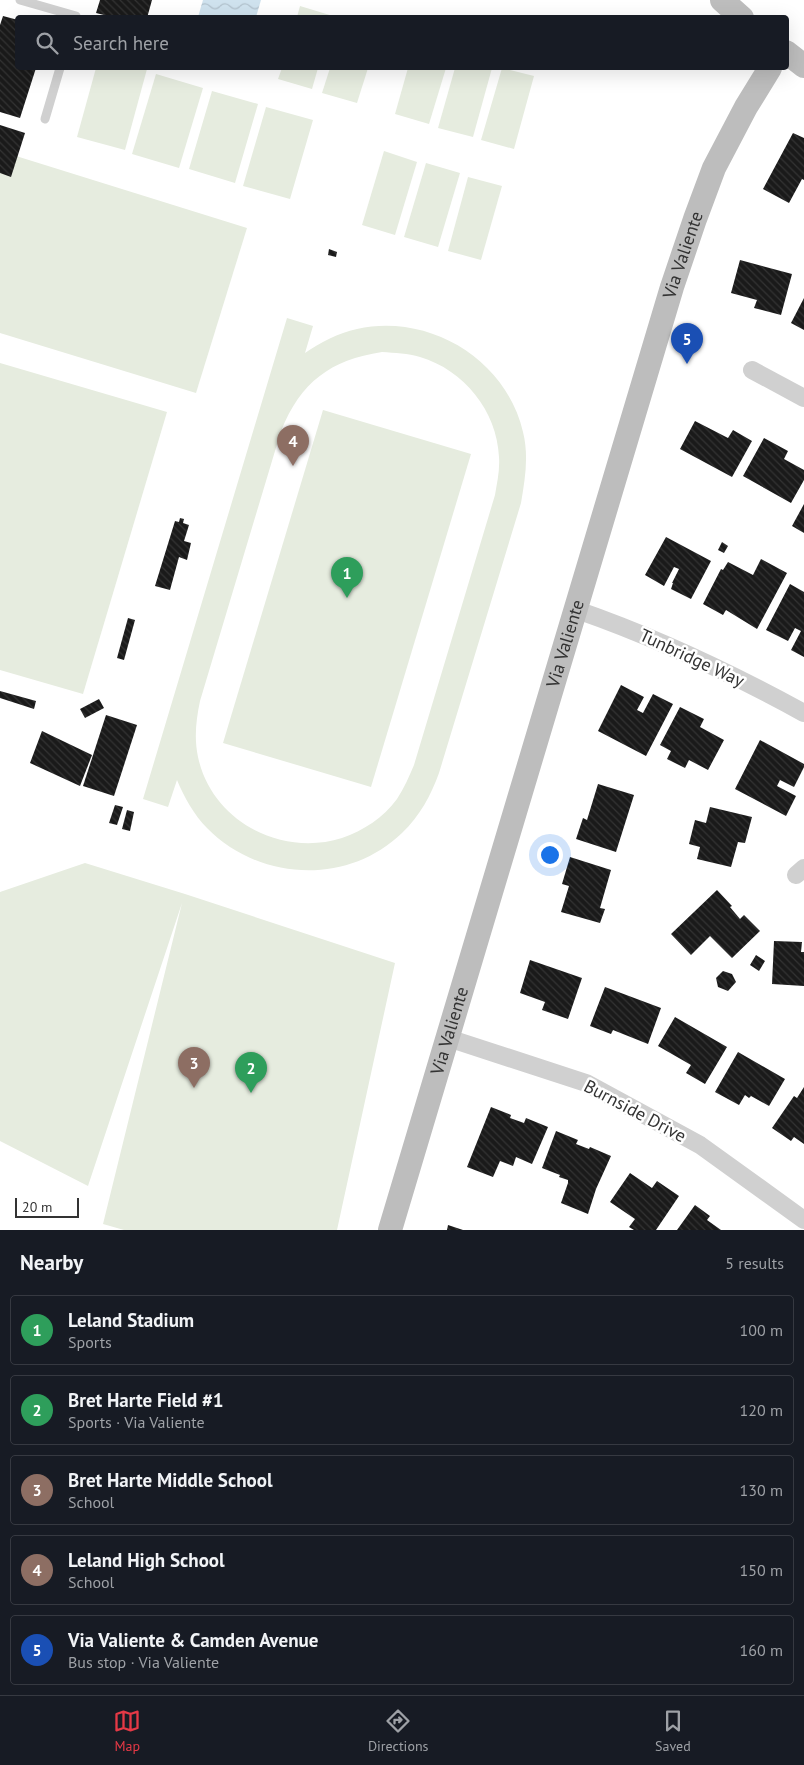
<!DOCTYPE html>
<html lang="en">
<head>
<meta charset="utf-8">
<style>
	body { margin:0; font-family:"PT Sans",sans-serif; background:#242831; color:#f1f3f6 }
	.scale { position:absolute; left:15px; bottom:12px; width:64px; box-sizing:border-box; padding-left:5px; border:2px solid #333; border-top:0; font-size:14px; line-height:18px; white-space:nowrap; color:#333; -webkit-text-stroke:4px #fff; paint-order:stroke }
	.you { position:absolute; left:549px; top:854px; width:18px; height:18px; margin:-12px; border:4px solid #fff; border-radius:50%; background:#1a73e8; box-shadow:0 0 0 8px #1a73e833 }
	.badge { display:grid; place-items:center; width:32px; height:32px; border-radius:50%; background:#e63946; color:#fff; font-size:16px; font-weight:700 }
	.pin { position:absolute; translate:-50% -41px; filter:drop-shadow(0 1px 2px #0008) }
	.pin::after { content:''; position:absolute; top:26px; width:18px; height:15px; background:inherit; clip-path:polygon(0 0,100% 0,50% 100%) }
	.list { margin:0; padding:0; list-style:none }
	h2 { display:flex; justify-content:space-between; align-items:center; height:65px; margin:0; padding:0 20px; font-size:21px }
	h2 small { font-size:16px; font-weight:400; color:#9ea1a6 }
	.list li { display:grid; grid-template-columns:32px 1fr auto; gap:15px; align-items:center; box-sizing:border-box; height:70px; margin:0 10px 10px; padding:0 10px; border:1px solid #363941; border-radius:5px }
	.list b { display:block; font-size:19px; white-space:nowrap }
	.list p { margin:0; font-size:16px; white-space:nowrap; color:#9ea1a6 }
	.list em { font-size:16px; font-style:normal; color:#9ea1a6 }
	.icon { flex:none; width:28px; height:28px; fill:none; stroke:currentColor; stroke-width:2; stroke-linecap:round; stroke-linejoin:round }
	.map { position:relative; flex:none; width:804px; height:1230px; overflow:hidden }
	.search { position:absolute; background:#171b24; box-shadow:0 5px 20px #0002; left:15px; right:15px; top:15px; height:55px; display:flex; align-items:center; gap:12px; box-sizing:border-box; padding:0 18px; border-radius:5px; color:#9ea1a6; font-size:19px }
	.sheet { height:465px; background:#171b24 }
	nav { display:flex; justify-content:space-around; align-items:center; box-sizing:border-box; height:70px; border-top:1px solid #363941; background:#171b24; font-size:14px; color:#9ea1a6 }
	nav a { display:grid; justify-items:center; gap:2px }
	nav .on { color:#e63946 }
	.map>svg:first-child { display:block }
	.green { fill:#e6ecdf; fill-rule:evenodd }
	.water { fill:url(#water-waves) }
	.building { fill:url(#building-back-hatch) }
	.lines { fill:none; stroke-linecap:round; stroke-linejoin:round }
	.lane { stroke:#d0d0d0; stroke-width:9 }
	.street { stroke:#d0d0d0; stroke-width:18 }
	.secondary { stroke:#bdbdbd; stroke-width:24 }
	.labels { text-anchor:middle; stroke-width:5; stroke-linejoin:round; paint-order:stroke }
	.street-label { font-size:18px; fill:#333; stroke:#fff }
</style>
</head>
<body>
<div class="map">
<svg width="804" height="1230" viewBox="0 0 804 1230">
	<defs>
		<pattern id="water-waves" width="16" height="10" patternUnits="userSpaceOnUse" patternTransform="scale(1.25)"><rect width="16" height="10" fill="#cfe2ee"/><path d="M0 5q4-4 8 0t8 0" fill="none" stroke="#b2c2cd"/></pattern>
		<pattern id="building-back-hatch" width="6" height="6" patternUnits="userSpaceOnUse" patternTransform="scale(1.25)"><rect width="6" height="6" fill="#1a1a1a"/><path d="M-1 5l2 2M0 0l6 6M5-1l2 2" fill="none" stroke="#333"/></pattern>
	</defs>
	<rect width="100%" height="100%" fill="#fff"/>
	<!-- green -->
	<g class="green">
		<path d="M 300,6 L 333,16 L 332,17 L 297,17 Z"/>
		<path d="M 96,68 L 142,68 L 147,69 L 125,150 L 77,137 Z"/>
		<path d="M 282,68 L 318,68 L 312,89 L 278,79 Z"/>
		<path d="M 330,68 L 368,68 L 357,103 L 322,93 Z"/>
		<path d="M 408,68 L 446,68 L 429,124 L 395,114 Z"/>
		<path d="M 455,68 L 492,68 L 473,137 L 438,128 Z"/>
		<path d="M 502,68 L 534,76 L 514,149 L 481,140 Z"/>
		<path d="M 156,74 L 203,88 L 179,168 L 132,154 Z"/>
		<path d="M 212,91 L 258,104 L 235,183 L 189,169 Z"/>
		<path d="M 266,107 L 313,120 L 290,199 L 243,186 Z"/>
		<path d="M 0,151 L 247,228 L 196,393 L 0,333 Z"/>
		<path d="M 384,151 L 417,162 L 395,235 L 362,225 Z"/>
		<path d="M 426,163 L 460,173 L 438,247 L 404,237 Z"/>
		<path d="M 468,177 L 502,186 L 481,260 L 448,251 Z"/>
		<path d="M 287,318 L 313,326 L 305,353 C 321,342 338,333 357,329 C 429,313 506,359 523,432 C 529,456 525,479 521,503 L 439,773 C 431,795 420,816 402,833 C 347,886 259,881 207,828 C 194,815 184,797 177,780 L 168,807 L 143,799 ZM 382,352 C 395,353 408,353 420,357 C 464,370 497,411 499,457 C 500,470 497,483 495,495 L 414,765 C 409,777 404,788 397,799 C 384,817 363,831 342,838 C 282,857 212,822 198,757 C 194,738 196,720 200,701 L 281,431 C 301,382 330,360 382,352 Z"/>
		<path d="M 0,363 L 167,412 L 83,694 L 0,670 Z"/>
		<path d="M 323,410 L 471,454 L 371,787 L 223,743 Z"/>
		<path d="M 85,863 L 185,894 L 395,963 L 337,1230 L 124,1230 L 103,1224 L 182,903 L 88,1186 L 0,1141 L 0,892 Z"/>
	</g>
	<!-- water -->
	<path class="water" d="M 203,0 L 261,0 L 256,17 L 198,17 Z"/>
	<!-- building -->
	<g class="building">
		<path d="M 100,0 L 152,0 L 147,18 L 108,18 L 108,16 L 96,13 Z"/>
		<path d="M 3,16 L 18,20 L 18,68 L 36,68 L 20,118 L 0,112 L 0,25 Z"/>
		<path d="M 0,125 L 25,133 L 11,177 L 0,173 Z"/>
		<path d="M 793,133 L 804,138 L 804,180 L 802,179 L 789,203 L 763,189 Z"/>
		<path d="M 329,249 L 337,252 L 336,257 L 328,255 Z"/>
		<path d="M 740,260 L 792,274 L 781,315 L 754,308 L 757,300 L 731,293 Z"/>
		<path d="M 804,298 L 804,330 L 791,323 Z"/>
		<path d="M 695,421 L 728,438 L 733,430 L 752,441 L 732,477 L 680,449 Z"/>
		<path d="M 764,438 L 788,451 L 784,459 L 804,470 L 804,480 L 791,503 L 743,476 Z"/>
		<path d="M 804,504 L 804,533 L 792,526 Z"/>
		<path d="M 180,518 L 184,519 L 183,523 L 189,525 L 184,541 L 191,543 L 187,560 L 179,557 L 170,590 L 155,586 L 175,521 L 179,522 Z"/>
		<path d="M 666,537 L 711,561 L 691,599 L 671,589 L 673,583 L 672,583 L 679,569 L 674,567 L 664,586 L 645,575 Z"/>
		<path d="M 722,542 L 728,546 L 724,553 L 718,550 Z"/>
		<path d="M 761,559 L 787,573 L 757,629 L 726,610 L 723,615 L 703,604 L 721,569 L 723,570 L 728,562 L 753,575 Z"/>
		<path d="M 790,584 L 804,592 L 804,657 L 791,650 L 801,631 L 795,628 L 788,641 L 766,630 Z"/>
		<path d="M 128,618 L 135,620 L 124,660 L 117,658 Z"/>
		<path d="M 621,685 L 644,697 L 637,710 L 643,713 L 653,694 L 673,704 L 646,756 L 598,731 Z"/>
		<path d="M 0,691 L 36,701 L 34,709 L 0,698 Z"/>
		<path d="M 99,699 L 104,708 L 85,718 L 80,709 Z"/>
		<path d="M 680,707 L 704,719 L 700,727 L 724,740 L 708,770 L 689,760 L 685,768 L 667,759 L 671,751 L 660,745 Z"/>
		<path d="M 106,715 L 137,725 L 114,796 L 83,786 Z"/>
		<path d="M 42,731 L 92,755 L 80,786 L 30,763 Z"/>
		<path d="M 760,740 L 804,764 L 804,767 L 794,787 L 780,780 L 777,786 L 796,796 L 786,816 L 735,789 Z"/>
		<path d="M 598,784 L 634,795 L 616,852 L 576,839 L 583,818 L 587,820 Z"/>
		<path d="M 115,805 L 123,807 L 117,825 L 109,823 Z"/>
		<path d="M 710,807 L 752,817 L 745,843 L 738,842 L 731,867 L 697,859 L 700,847 L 689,844 L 695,820 L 706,823 Z"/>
		<path d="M 127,810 L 134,812 L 130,831 L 122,829 Z"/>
		<path d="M 570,857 L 611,870 L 600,908 L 605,909 L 600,923 L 561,912 L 569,886 L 562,884 Z"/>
		<path d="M 717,890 L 732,906 L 730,907 L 740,919 L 744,915 L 760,931 L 732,958 L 710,936 L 691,955 L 671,934 Z"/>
		<path d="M 774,941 L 802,942 L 801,952 L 804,952 L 804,986 L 772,984 Z"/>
		<path d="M 756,955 L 765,961 L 759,971 L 750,965 Z"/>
		<path d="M 530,960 L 582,978 L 568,1019 L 542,1010 L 545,1002 L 520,993 Z"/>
		<path d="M 723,971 L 732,974 L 736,982 L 728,991 L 718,987 L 716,978 Z"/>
		<path d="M 605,987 L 661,1008 L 648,1044 L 613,1030 L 611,1034 L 590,1026 Z"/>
		<path d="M 675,1017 L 727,1047 L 705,1084 L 686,1073 L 691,1065 L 658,1046 Z"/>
		<path d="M 738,1052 L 785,1079 L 769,1106 L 751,1096 L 749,1098 L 745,1095 L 739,1105 L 715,1092 Z"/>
		<path d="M 804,1087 L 804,1144 L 794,1137 L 791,1141 L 772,1128 L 794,1096 L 797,1098 Z"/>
		<path d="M 491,1107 L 511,1115 L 510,1118 L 524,1123 L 526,1118 L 548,1127 L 532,1164 L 516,1157 L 513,1166 L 500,1161 L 493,1177 L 467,1167 Z"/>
		<path d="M 556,1131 L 578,1140 L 576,1144 L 589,1149 L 590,1147 L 611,1156 L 596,1189 L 588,1214 L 561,1203 L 568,1183 L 568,1180 L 559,1177 L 560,1175 L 542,1168 Z"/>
		<path d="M 630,1173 L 652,1188 L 657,1181 L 679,1196 L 656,1230 L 634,1230 L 629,1227 L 635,1219 L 610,1202 Z"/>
		<path d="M 695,1205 L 710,1216 L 707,1220 L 721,1230 L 677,1230 Z"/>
		<path d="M 448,1225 L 463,1230 L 447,1230 Z"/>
	</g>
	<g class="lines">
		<!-- lane -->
		<g class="lane">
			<path d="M 20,0 L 76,16 L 75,18"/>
			<path d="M 45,119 L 60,68"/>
		</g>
		<!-- street -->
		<g class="street">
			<path d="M 752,370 L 804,398"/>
			<path d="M 577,610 C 655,637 731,673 804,713"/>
			<path d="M 796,875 L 804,868"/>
			<path d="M 448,1038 L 586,1083 L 700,1145 L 804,1220"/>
		</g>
		<!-- secondary -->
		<g class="secondary">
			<path d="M 722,0 L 742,18"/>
			<path d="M 786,52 L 804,66"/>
			<path id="s1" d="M 390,1230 L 672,287 L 695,219 L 714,168 L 746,107 L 770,68"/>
		</g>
	</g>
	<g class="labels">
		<!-- street labels -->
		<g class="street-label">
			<text dy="6" stroke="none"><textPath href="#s1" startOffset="1018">Via Valiente</textPath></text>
			<text dy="6" stroke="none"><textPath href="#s1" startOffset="612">Via Valiente</textPath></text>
			<text transform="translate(692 658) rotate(25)" y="6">Tunbridge Way</text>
			<text dy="6" stroke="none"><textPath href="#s1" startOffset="208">Via Valiente</textPath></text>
			<text transform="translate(635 1111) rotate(28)" y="6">Burnside Drive</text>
		</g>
	</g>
</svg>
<div class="scale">20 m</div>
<div class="you"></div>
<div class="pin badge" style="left:347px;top:598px;background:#2e9e5b">1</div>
<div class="pin badge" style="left:251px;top:1093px;background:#2e9e5b">2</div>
<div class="pin badge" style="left:194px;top:1088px;background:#8d6e63">3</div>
<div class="pin badge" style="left:293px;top:466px;background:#8d6e63">4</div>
<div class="pin badge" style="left:687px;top:364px;background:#1a4fb4">5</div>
<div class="search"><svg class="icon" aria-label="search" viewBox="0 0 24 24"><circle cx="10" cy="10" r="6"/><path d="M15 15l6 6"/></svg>Search here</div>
</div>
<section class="sheet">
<h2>Nearby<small>5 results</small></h2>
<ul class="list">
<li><span class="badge" style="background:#2e9e5b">1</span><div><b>Leland Stadium</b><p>Sports</p></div><em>100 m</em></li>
<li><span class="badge" style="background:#2e9e5b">2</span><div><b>Bret Harte Field #1</b><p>Sports · Via Valiente</p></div><em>120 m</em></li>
<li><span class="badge" style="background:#8d6e63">3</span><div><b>Bret Harte Middle School</b><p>School</p></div><em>130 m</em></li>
<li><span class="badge" style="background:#8d6e63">4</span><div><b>Leland High School</b><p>School</p></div><em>150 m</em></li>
<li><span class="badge" style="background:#1a4fb4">5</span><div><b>Via Valiente &amp; Camden Avenue</b><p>Bus stop · Via Valiente</p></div><em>160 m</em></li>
</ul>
</section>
<nav>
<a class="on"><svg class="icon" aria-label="map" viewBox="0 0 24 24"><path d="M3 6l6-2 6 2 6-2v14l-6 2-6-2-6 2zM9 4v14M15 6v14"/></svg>Map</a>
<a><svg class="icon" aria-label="directions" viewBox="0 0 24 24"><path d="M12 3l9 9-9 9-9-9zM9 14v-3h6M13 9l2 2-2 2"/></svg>Directions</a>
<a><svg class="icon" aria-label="saved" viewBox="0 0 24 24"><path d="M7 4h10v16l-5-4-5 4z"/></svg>Saved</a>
</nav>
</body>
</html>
